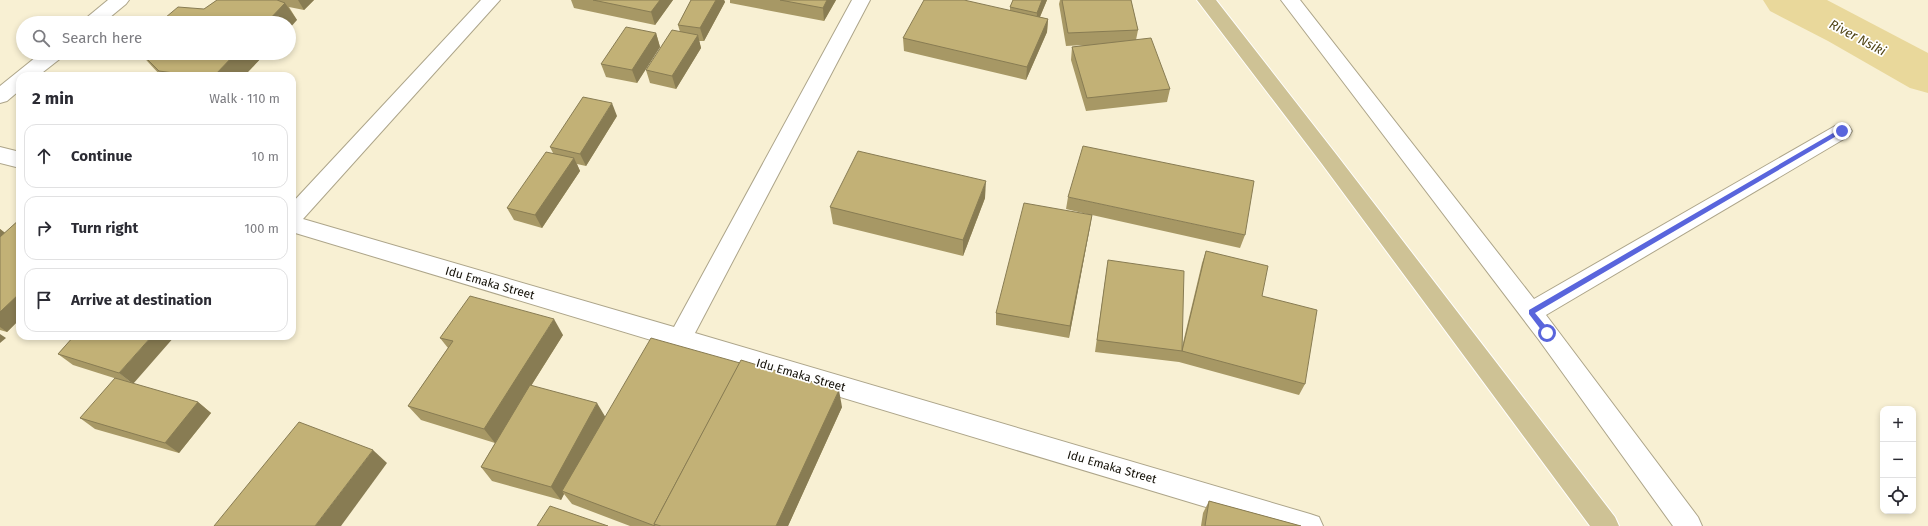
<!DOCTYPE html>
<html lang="en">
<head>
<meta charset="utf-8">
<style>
	body { margin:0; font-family:"Fira Sans",sans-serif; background:#f7f7f7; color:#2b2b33 }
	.controls { position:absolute; right:12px; bottom:12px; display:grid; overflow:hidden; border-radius:8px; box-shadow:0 2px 6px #0003 }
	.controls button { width:36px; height:36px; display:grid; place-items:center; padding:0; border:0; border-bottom:1px solid #e1e1e2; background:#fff; color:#2b2b33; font:20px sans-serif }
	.stop { position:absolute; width:12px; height:12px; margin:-9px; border:3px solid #5965dc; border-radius:50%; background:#fff }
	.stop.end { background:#5965dc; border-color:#fff; box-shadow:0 1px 4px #0008 }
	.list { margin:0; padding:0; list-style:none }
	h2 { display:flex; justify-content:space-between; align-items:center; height:52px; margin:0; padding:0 16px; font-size:17px }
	h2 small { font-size:13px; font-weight:400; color:#7c7c81 }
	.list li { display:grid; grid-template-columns:26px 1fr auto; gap:12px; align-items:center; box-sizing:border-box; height:64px; margin:0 8px 8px; padding:0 8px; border:1px solid #e1e1e2; border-radius:12px }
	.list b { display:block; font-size:15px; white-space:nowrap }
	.list em { font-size:13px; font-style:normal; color:#7c7c81 }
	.icon { flex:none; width:22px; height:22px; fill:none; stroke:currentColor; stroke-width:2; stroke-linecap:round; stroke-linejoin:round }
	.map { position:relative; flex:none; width:1928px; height:526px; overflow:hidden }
	.search { position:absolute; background:#fff; box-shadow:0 2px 6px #0003; left:16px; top:16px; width:280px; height:44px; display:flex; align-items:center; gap:10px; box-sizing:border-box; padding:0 14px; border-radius:22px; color:#7c7c81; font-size:15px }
	.panel { position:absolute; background:#fff; box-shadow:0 2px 6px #0003; left:16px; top:72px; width:280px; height:268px; border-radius:12px }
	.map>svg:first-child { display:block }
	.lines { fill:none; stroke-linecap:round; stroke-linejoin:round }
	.river { fill:#e9d89b; fill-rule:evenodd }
	.minor-casing { stroke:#ada58a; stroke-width:2 }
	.major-casing { stroke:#fff; stroke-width:2 }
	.minor { fill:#fff; fill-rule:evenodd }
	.major { fill:#cec295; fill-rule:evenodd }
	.wall { fill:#a79865 }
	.shaded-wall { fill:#887c53 }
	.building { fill:#c2b176; stroke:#887c53 }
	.route { fill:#5965dc }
	.labels { text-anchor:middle; stroke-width:3.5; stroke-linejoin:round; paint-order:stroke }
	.street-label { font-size:12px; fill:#120f06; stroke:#fff }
	.water-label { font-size:13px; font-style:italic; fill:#524617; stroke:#fff }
</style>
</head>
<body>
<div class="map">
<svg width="1928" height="526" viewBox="0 0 1928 526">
	<rect width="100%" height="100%" fill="#f8f0d3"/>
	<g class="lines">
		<!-- river -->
		<path class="river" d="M 1763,0 L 1827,0 L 1928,53 L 1928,93 L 1910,88 L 1828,41 L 1770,11 Z"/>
		<defs>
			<g id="minor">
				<path d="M 108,0 L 129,0 L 126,4 L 103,23 L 82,23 L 85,19 Z"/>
				<path d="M 481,0 L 500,0 L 303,219 L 674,327 L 852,0 L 870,0 L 695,333 L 1310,514 L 1319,517 L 1323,526 L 1269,526 L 292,232 L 292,203 Z"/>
				<path d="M 1281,0 L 1300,0 L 1534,299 L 1835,126 L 1842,124 L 1849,126 L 1852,131 L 1849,136 L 1546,315 L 1698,517 L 1702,526 L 1673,526 L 1539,340 Z"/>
				<path d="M 41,53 L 63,53 L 61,58 L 38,76 L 20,76 L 20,90 L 7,101 L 0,103 L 0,86 Z"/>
				<path d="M 0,147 L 20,152 L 20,168 L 0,163 Z"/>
			</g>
			<path id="major" d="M 1197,0 L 1216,0 L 1336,154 L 1615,517 L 1619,526 L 1590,526 L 1322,164 Z"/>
		</defs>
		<!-- minor casing -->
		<use href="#minor" class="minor-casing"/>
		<!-- major casing -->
		<use href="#major" class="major-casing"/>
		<!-- minor -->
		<use href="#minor" class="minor"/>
		<!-- major -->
		<use href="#major" class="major"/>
	</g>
	<!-- wall -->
	<g class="wall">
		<path d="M 217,0 L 314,0 L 304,10 L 289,7 L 297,20 L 204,9 Z"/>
		<path d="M 571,0 L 673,0 L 655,25 L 574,8 Z"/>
		<path d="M 691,0 L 724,0 L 725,2 L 704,41 L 699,41 L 701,48 L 676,89 L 650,83 L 646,70 L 680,32 L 678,25 Z"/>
		<path d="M 730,0 L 836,0 L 824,21 L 730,3 Z"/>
		<path d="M 1013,0 L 1047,0 L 1040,17 L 1048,19 L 1047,32 L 1026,80 L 904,51 L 903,38 L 1010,10 L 1010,7 Z"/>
		<path d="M 1060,0 L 1131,0 L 1138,30 L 1136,40 L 1170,89 L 1167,102 L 1086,111 L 1071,60 L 1072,47 L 1084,45 L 1066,46 L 1059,4 Z"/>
		<path d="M 656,33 L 660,47 L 637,83 L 606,77 L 601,64 Z"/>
		<path d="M 140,53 L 266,53 L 244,76 L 161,76 L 148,62 Z"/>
		<path d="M 617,116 L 586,166 L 577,164 L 580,171 L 542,228 L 514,220 L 507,208 L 553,153 L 550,147 Z"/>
		<path d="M 1068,197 L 1245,235 L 1240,248 L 1092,215 L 1069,338 L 996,325 L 996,313 L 1091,215 L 1066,209 Z"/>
		<path d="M 985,198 L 963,256 L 833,224 L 830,207 Z"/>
		<path d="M 20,219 L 20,319 L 7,332 L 0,330 L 0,229 L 5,233 Z"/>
		<path d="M 1206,251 L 1262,296 L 1305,384 L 1299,395 L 1179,362 L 1095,352 L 1108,260 L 1182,347 L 1202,263 Z"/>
		<path d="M 563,335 L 531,386 L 605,417 L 842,407 L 788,526 L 630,526 L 572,504 L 564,494 L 561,500 L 492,481 L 481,467 L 495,443 L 421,420 L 408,406 L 448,348 L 440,338 Z"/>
		<path d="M 74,336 L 133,384 L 73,365 L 58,354 Z"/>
		<path d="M 198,402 L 211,413 L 179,453 L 95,429 L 80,418 Z"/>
		<path d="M 1209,501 L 1301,526 L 1201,526 L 1203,513 Z"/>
	</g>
	<!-- shaded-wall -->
	<g class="shaded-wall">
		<path d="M 298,0 L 314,0 L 304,10 Z"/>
		<path d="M 660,0 L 673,0 L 655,25 L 651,12 Z"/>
		<path d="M 716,0 L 724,0 L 725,2 L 704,41 L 700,28 Z"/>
		<path d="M 827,0 L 836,0 L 824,21 L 823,8 Z"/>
		<path d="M 1042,0 L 1047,0 L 1036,26 L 1037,13 Z"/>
		<path d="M 285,3 L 297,20 L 289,29 L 289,23 L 266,23 Z"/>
		<path d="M 1048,19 L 1047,32 L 1026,80 L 1027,67 Z"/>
		<path d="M 656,33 L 660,47 L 637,83 L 632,70 Z"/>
		<path d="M 698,35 L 701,48 L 676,89 L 672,76 Z"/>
		<path d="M 236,53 L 266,53 L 244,76 L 214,76 Z"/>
		<path d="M 612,103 L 617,116 L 586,166 L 580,154 Z"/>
		<path d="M 574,158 L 580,171 L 542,228 L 535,215 Z"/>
		<path d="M 986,181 L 985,198 L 963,256 L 963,240 Z"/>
		<path d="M 1092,215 L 1090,227 L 1069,338 L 1070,326 Z"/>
		<path d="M 0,229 L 9,236 L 0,245 Z"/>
		<path d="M 20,293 L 20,319 L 7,332 L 0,327 L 0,312 Z"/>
		<path d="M 554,319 L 563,335 L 495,443 L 484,429 Z"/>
		<path d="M 0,334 L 6,338 L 0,343 Z"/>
		<path d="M 152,336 L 175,336 L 133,384 L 119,373 Z"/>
		<path d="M 839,390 L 842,407 L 788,526 L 776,526 Z"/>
		<path d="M 198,402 L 211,413 L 179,453 L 165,443 Z"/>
		<path d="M 597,403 L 606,418 L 562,491 L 564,494 L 561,500 L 551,487 Z"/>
		<path d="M 373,450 L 387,463 L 341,526 L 315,526 Z"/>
	</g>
	<!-- building -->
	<g class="building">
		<path d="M 217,0 L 277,0 L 285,3 L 266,23 L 159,23 L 178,7 L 204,9 Z"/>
		<path d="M 593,0 L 660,0 L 651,12 Z"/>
		<path d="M 691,0 L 716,0 L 700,28 L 678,25 Z"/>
		<path d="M 780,0 L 827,0 L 823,8 Z"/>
		<path d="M 924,0 L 964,0 L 1048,19 L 1027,67 L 903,38 Z"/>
		<path d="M 1013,0 L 1042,0 L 1037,13 L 1010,7 Z"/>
		<path d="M 1062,0 L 1131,0 L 1138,30 L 1068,33 Z"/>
		<path d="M 626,27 L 656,33 L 632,70 L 601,64 Z"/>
		<path d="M 672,30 L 698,35 L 672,76 L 646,70 Z"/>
		<path d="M 1151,38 L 1170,89 L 1087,98 L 1072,47 Z"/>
		<path d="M 141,53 L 236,53 L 214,76 L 197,76 L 159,71 Z"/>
		<path d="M 583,97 L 612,103 L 580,154 L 550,147 Z"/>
		<path d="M 1083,146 L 1254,181 L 1245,235 L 1068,197 Z"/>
		<path d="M 858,151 L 986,181 L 963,240 L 830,207 Z"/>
		<path d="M 546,152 L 574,158 L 535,215 L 507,208 Z"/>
		<path d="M 1024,203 L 1092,215 L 1070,326 L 996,313 Z"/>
		<path d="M 20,219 L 20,293 L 0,312 L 0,237 Z"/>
		<path d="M 1206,251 L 1268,266 L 1262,296 L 1317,310 L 1305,384 L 1182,351 Z"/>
		<path d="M 1108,260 L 1184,271 L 1182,351 L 1097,340 Z"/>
		<path d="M 470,296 L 554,319 L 484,429 L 408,406 L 453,341 L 440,338 Z"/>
		<path d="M 74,336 L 152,336 L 119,373 L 58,354 Z"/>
		<path d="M 651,338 L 740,363 L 654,524 L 655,526 L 562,491 Z"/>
		<path d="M 741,360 L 839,390 L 776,526 L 661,526 L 654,524 Z"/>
		<path d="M 115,378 L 198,402 L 165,443 L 80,418 Z"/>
		<path d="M 530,385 L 597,403 L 551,487 L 481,467 Z"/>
		<path d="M 299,422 L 373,450 L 315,526 L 214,526 Z"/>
		<path d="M 1209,501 L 1301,526 L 1205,526 Z"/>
		<path d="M 550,506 L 608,526 L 537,526 Z"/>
	</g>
	<!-- route -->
	<path class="route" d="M 1840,129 L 1845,131 L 1535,313 L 1550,331 L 1550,335 L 1545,335 L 1529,314 L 1529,310 Z"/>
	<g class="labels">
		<!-- street labels -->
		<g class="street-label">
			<text transform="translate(490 283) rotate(16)" y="4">Idu Emaka Street</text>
			<text transform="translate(801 375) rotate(16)" y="4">Idu Emaka Street</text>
			<text transform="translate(1112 467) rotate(16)" y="4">Idu Emaka Street</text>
		</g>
		<!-- water labels -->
		<g class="water-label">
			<text transform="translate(1858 37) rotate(28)" y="5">River Nsiki</text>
		</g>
	</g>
</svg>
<div class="controls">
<button>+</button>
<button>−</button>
<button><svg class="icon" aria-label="locate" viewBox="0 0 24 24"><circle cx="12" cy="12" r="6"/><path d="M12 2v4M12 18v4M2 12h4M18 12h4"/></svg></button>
</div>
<div class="stop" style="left:1547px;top:333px"></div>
<div class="stop end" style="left:1842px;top:131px"></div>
<div class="search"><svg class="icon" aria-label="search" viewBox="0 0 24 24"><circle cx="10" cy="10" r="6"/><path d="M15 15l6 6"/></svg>Search here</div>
<section class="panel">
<h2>2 min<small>Walk · 110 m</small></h2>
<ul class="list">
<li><svg class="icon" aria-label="ahead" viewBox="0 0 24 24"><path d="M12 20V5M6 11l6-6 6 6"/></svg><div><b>Continue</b></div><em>10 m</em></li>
<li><svg class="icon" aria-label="right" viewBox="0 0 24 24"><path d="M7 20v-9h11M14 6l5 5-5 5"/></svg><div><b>Turn right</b></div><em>100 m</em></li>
<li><svg class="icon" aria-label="arrive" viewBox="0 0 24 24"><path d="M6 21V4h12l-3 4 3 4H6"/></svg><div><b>Arrive at destination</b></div></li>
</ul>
</section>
</div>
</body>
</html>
